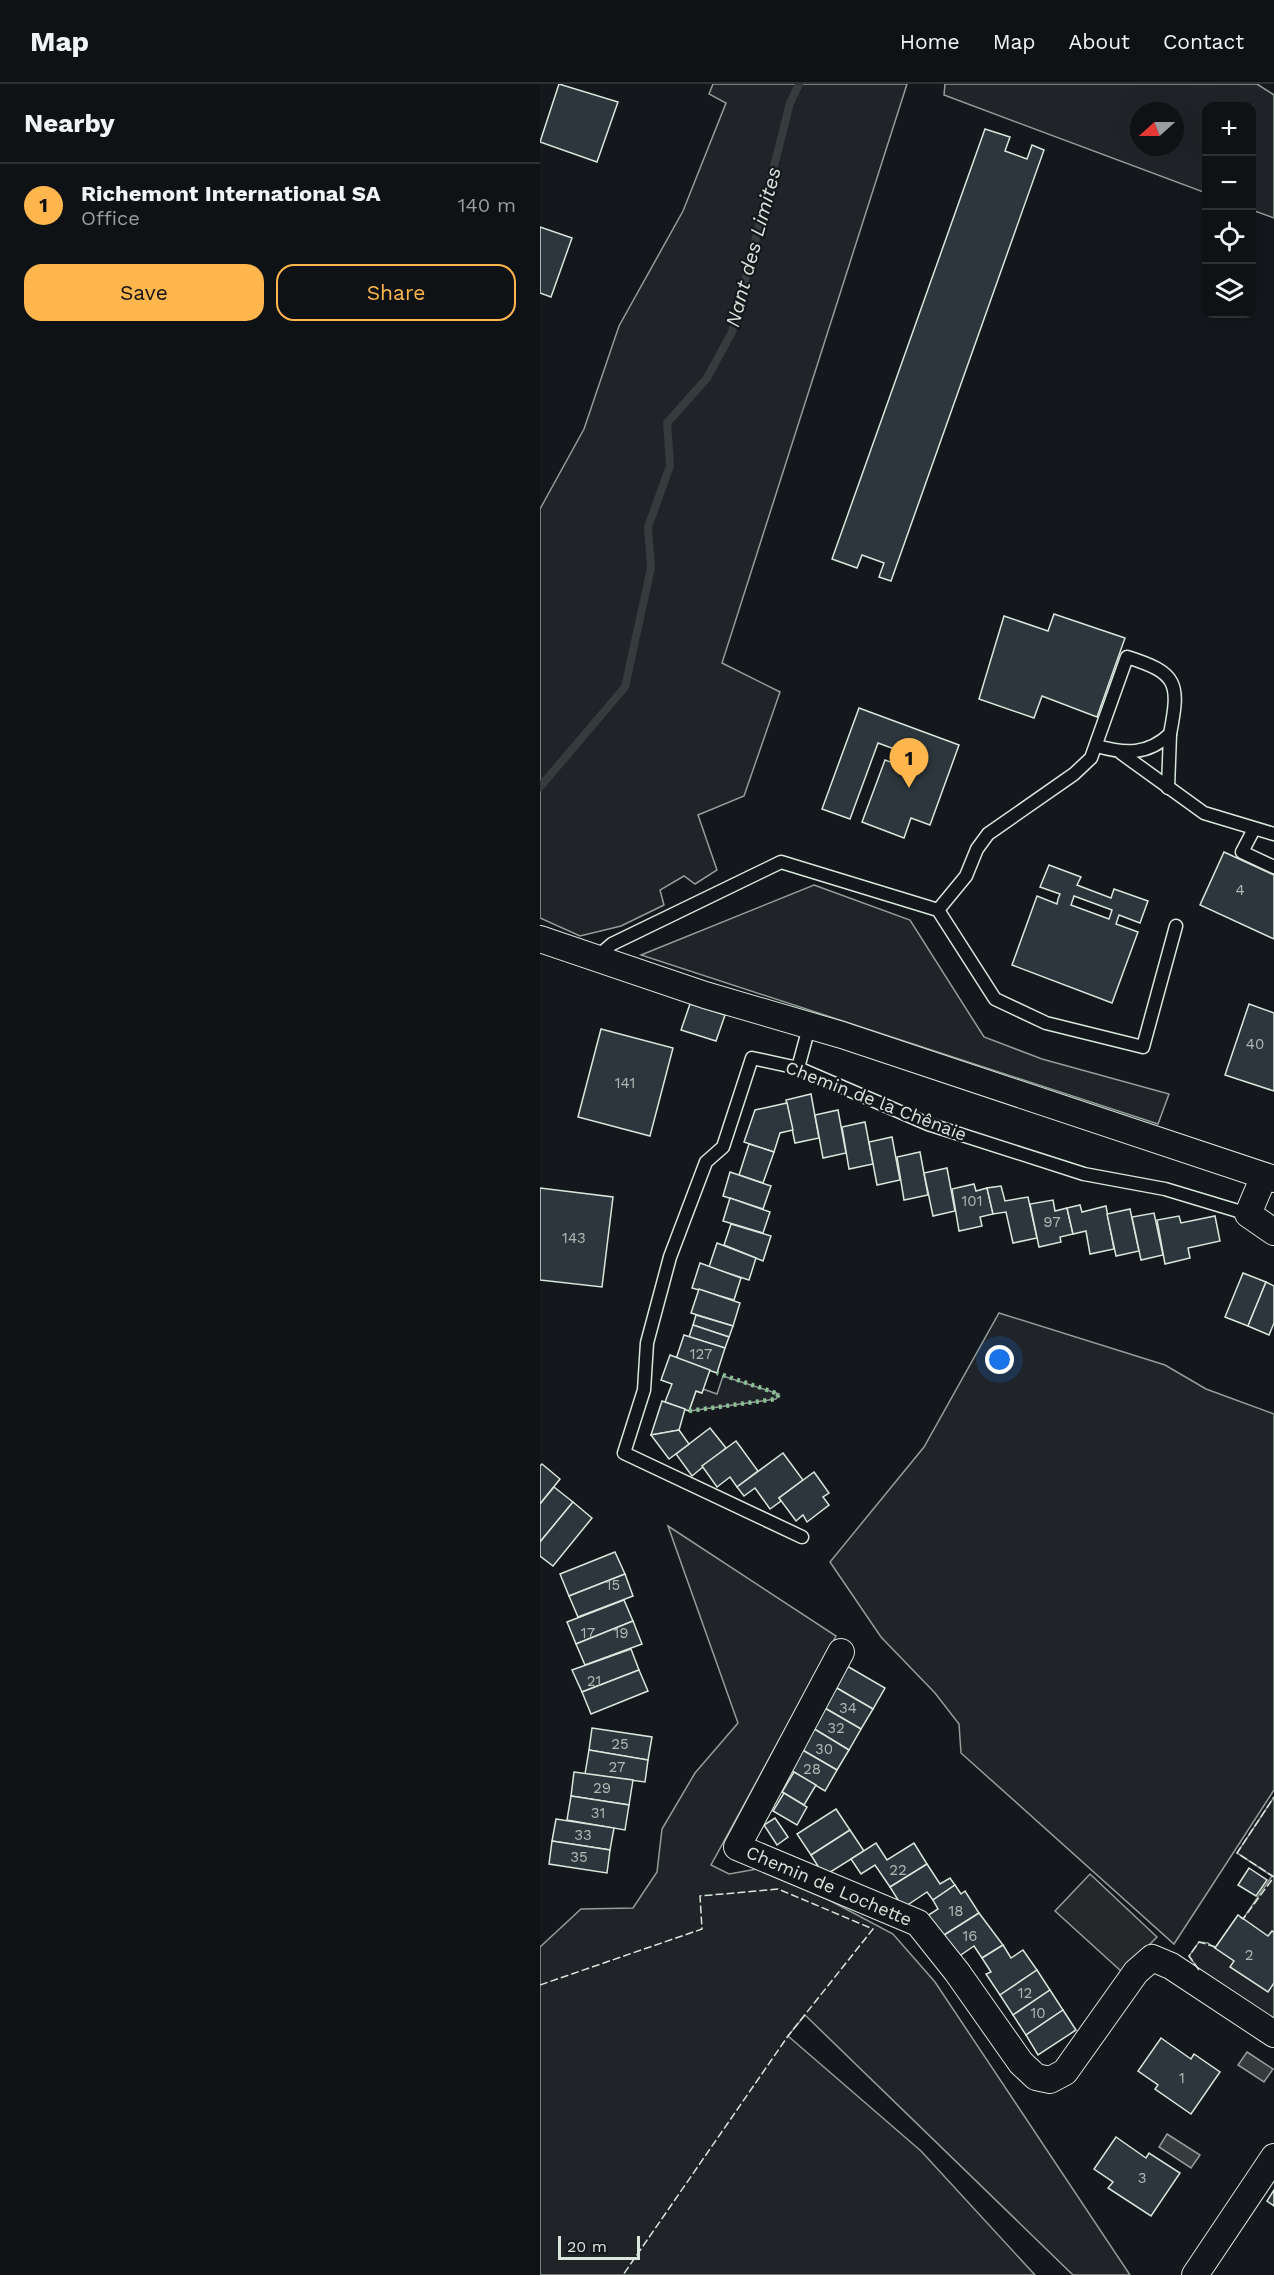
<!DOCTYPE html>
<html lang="en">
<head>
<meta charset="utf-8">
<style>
	body { margin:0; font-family:"Work Sans",sans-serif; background:#1d2022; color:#f1f3f6 }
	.controls { position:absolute; right:18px; top:18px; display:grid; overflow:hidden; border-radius:12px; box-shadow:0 6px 24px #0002 }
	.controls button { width:54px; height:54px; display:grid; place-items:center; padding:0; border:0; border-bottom:2px solid #2f3234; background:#0f1215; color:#f1f3f6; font:30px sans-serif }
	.compass { position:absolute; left:590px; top:18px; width:54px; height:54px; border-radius:50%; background:#0f1215; box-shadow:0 6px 24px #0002; rotate:249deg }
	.scale { position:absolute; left:18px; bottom:15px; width:82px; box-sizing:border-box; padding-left:6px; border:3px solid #d8e6dc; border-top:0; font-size:16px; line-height:21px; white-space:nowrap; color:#d8e6dc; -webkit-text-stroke:4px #14181c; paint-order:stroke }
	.you { position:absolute; left:460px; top:1276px; width:21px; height:21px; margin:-15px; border:4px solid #fff; border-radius:50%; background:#1a73e8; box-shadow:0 0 0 9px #1a73e833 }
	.badge { display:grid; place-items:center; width:39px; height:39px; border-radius:50%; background:#ffb74d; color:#111; font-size:20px; font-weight:700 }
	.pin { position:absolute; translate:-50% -50px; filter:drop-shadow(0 2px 3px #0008) }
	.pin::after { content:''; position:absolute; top:32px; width:21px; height:18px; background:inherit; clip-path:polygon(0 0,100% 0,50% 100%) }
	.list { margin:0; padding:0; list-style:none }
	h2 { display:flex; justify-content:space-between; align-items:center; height:78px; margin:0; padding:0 24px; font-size:26px }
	h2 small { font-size:20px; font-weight:400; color:#9b9ea0 }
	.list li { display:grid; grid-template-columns:39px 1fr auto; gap:18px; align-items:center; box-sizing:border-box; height:84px; padding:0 24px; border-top:2px solid #2f3234 }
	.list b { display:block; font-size:22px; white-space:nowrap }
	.list p { margin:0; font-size:20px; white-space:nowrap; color:#9b9ea0 }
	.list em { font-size:20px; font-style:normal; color:#9b9ea0 }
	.actions { display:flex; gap:12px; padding:18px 24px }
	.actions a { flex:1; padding:14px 0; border:2px solid #ffb74d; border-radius:18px; text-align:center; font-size:21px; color:#ffb74d }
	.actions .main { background:#ffb74d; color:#111 }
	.icon { flex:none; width:33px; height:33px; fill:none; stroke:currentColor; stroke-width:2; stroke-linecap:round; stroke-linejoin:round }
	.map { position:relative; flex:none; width:734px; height:2191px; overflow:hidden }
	header { display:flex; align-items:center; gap:36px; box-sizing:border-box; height:84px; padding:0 30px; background:#0f1215; border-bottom:2px solid #2f3234 }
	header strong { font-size:28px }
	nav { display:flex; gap:33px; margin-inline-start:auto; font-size:21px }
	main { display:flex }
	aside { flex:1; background:#0f1215 }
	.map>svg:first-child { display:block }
	.green { fill:#202428; stroke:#939e99; stroke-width:1.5; fill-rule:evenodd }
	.parking { fill:#24282b; stroke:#939e99; stroke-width:1.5 }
	.water { fill:#363b3e; stroke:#939e99; stroke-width:1.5 }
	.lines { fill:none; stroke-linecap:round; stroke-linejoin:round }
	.stream { stroke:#363b3e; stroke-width:8 }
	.building { fill:#2c363c; stroke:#d8e6dc; stroke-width:1.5; fill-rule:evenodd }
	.service-casing { stroke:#d8e6dc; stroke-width:15 }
	.minor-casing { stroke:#d8e6dc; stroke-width:28 }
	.service { stroke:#14181c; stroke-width:12 }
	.minor { stroke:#14181c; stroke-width:26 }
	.hedge { stroke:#8ac095; stroke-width:4.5; stroke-dasharray:3 4.5; stroke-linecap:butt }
	.fence { stroke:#d8e6dc; stroke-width:1.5; stroke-dasharray:8 3; stroke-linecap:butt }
	.labels { text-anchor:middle; stroke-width:4.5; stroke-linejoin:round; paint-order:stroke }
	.number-label { font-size:15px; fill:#adbab4 }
	.street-label { font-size:18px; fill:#d8e6dc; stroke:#14181c }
	.water-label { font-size:20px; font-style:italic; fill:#d8e6dc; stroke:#14181c }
</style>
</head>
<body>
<header>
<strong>Map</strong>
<nav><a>Home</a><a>Map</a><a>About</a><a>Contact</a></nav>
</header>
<main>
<aside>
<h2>Nearby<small></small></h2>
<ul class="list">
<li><span class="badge">1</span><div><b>Richemont International SA</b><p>Office</p></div><em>140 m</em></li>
</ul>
<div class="actions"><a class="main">Save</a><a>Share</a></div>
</aside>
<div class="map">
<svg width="734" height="2191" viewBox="0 0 734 2191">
	<rect width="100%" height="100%" fill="#14181c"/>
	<!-- green -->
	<g class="green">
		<path d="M 173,0 L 367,0 L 182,579 L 240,608 L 204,712 L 158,731 L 177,786 L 155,800 L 144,792 L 120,806 L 124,821 L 81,842 L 40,852 L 0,834 L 0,425 L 44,345 L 79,242 L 143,127 L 186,19 L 169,10 Z"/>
		<path d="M 405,0 L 717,0 L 734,11 L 734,134 L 712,126 L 712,22 L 666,22 L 666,109 L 404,11 ZM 599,27 L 635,27 L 635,63 L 599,63 Z"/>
		<path d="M 274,801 L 370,836 L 444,953 L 502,975 L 629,1010 L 618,1040 L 101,871 Z"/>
		<path d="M 459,1229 L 625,1281 L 666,1305 L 734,1330 L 734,1706 L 634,1860 L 421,1669 L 419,1640 L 395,1609 L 341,1553 L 290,1478 L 384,1363 Z"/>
		<path d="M 183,1292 L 239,1310 L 236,1315 L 149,1327 L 156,1307 L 161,1309 L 163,1305 L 177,1310 Z"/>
		<path d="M 128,1442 L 296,1552 L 171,1781 L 189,1790 L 217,1785 L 289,1816 L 353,1850 L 395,1898 L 590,2191 L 533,2191 L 265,1931 L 248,1952 L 381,2067 L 495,2191 L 0,2191 L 0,1863 L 41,1825 L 93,1824 L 117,1788 L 122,1745 L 155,1689 L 198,1639 Z"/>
		<path d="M 734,1713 L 734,1935 L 658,1885 L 649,1872 L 659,1858 L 668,1859 L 675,1864 L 698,1831 L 703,1835 L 732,1792 L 697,1769 Z"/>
	</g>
	<!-- parking -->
	<path class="parking" d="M 550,1790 L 617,1853 L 582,1888 L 515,1827 Z"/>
	<!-- water -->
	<g class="water">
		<path d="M 707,1968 L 733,1985 L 724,1998 L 698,1981 Z"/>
		<path d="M 627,2050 L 660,2071 L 651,2084 L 619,2063 Z"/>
	</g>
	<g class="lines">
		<!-- stream -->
		<path class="stream" d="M 0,703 L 85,603 L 111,484 L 108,443 L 130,382 L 127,339 L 167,294 L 192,248 L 250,19 L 259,0"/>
	</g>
	<!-- building -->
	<g class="building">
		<path d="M 19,0 L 78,18 L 57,78 L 0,58 Z"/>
		<path d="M 445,45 L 470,53 L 465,67 L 487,75 L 492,61 L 504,66 L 351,497 L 339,493 L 344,479 L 322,471 L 317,484 L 292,475 Z"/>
		<path d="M 0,143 L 32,154 L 11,213 L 0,209 Z"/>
		<path d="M 514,530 L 585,554 L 557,633 L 502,612 L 494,634 L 439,615 L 464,532 L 508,547 Z"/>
		<path d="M 319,624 L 419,661 L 390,741 L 371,734 L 364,754 L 322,738 L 345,676 L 364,683 L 368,670 L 338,659 L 310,735 L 282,725 Z"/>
		<path d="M 684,768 L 734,791 L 734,855 L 660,821 Z"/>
		<path d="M 509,781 L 541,793 L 537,801 L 571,814 L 574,805 L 608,817 L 600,839 L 579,831 L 576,840 L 598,848 L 572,919 L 472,881 L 497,812 L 517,820 L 518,815 L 520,810 L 500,803 ZM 534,812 L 572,826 L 569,835 L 531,821 Z"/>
		<path d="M 150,920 L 185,931 L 176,957 L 141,946 Z"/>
		<path d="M 709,920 L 734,929 L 734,1007 L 685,991 Z"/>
		<path d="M 61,945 L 133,964 L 110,1052 L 38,1033 Z"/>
		<path d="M 271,1010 L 279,1054 L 255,1059 L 246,1016 Z"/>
		<path d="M 247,1019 L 253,1046 L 240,1049 L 234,1068 L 204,1058 L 215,1026 Z"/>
		<path d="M 298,1026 L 306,1069 L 283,1074 L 275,1031 Z"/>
		<path d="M 325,1038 L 333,1080 L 309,1085 L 302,1043 Z"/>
		<path d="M 352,1053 L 360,1096 L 337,1101 L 329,1058 Z"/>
		<path d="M 209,1060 L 234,1068 L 223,1099 L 199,1091 Z"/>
		<path d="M 380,1068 L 388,1111 L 364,1116 L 357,1073 Z"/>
		<path d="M 407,1084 L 415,1127 L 393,1132 L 384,1089 Z"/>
		<path d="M 190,1088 L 231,1102 L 223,1125 L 183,1112 Z"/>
		<path d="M 434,1100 L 436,1107 L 447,1104 L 453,1130 L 440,1133 L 442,1142 L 419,1147 L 412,1105 Z"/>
		<path d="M 461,1102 L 465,1117 L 488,1113 L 497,1154 L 473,1159 L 466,1128 L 453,1130 L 447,1104 Z"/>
		<path d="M 0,1104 L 73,1113 L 62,1203 L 0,1196 Z"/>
		<path d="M 190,1114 L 230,1128 L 223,1149 L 183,1137 Z"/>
		<path d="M 513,1116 L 515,1127 L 527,1124 L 533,1150 L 520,1153 L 521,1158 L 499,1163 L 490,1120 Z"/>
		<path d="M 540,1121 L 542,1128 L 566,1122 L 574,1165 L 550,1170 L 546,1147 L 533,1150 L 527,1124 Z"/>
		<path d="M 590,1125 L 599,1167 L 576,1172 L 567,1130 Z"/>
		<path d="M 614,1129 L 623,1171 L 601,1176 L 592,1133 Z"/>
		<path d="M 639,1132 L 641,1139 L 675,1132 L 680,1157 L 648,1164 L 650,1174 L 625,1180 L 617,1136 Z"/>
		<path d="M 191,1140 L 231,1152 L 223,1177 L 184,1161 Z"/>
		<path d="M 177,1159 L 216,1174 L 209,1196 L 169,1183 Z"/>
		<path d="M 160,1179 L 201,1194 L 194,1216 L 152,1204 Z"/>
		<path d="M 703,1189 L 726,1198 L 708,1242 L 685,1233 Z"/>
		<path d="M 726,1198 L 734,1202 L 734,1239 L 729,1251 L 708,1242 Z"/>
		<path d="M 159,1205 L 200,1219 L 193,1242 L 151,1229 Z"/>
		<path d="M 156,1231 L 193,1242 L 189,1253 L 153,1241 Z"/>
		<path d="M 153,1241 L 189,1253 L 185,1264 L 149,1253 Z"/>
		<path d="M 144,1251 L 185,1264 L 177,1289 L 136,1275 Z"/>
		<path d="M 130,1271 L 170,1286 L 162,1309 L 156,1307 L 149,1327 L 125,1318 L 132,1300 L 121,1296 Z"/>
		<path d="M 122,1317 L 145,1325 L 139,1346 L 111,1351 Z"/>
		<path d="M 170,1344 L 186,1364 L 152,1392 L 136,1370 Z"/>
		<path d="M 139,1346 L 149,1360 L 129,1375 L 111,1351 Z"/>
		<path d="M 196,1357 L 218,1387 L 197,1403 L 190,1393 L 177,1403 L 162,1382 Z"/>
		<path d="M 243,1369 L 263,1396 L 239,1414 L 241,1417 L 230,1425 L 215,1404 L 204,1412 L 197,1403 Z"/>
		<path d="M 2,1380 L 20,1395 L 0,1420 L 0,1382 Z"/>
		<path d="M 274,1388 L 289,1409 L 283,1413 L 289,1421 L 267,1438 L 263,1431 L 256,1437 L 239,1414 Z"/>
		<path d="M 14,1403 L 33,1418 L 0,1458 L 0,1420 Z"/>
		<path d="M 33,1418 L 52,1434 L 13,1482 L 0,1472 L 0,1458 Z"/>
		<path d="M 75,1468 L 85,1490 L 29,1512 L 20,1490 Z"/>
		<path d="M 85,1490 L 93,1512 L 38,1533 L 29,1512 Z"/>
		<path d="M 84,1516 L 93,1537 L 36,1560 L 27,1538 Z"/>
		<path d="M 93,1537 L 102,1560 L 45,1581 L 36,1560 Z"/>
		<path d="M 91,1565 L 99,1586 L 42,1608 L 32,1586 Z"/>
		<path d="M 307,1582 L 345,1604 L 333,1625 L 295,1603 Z"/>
		<path d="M 99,1586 L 108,1607 L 51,1630 L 42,1608 Z"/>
		<path d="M 295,1603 L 333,1625 L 321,1645 L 283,1623 Z"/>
		<path d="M 283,1623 L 321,1645 L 309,1666 L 271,1643 Z"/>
		<path d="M 271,1643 L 309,1666 L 297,1686 L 259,1664 Z"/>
		<path d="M 52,1644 L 112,1653 L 108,1676 L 49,1666 Z"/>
		<path d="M 259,1664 L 297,1686 L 285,1707 L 247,1684 Z"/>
		<path d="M 49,1666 L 108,1676 L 105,1698 L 45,1690 Z"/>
		<path d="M 34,1688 L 93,1696 L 89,1721 L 31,1712 Z"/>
		<path d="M 254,1688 L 276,1701 L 264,1721 L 242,1708 Z"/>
		<path d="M 244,1709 L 267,1723 L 257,1741 L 233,1727 Z"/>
		<path d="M 31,1712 L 89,1721 L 85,1746 L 27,1736 Z"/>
		<path d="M 296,1725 L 310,1746 L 271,1771 L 257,1750 Z"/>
		<path d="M 235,1734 L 248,1753 L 237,1761 L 224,1741 Z"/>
		<path d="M 16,1735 L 74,1744 L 70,1766 L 12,1757 Z"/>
		<path d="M 310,1746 L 324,1767 L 284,1792 L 271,1771 Z"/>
		<path d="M 12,1757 L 70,1766 L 67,1789 L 9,1780 Z"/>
		<path d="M 336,1759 L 347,1776 L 374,1759 L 387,1780 L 350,1803 L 335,1781 L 321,1790 L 311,1775 Z"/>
		<path d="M 387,1780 L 400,1800 L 410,1794 L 415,1801 L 393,1816 L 387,1808 L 363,1824 L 350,1803 Z"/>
		<path d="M 709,1784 L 727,1796 L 716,1812 L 698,1801 Z"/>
		<path d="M 415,1801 L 421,1810 L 425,1807 L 439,1829 L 401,1853 L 387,1832 L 398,1825 L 393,1816 Z"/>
		<path d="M 439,1829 L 463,1861 L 442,1874 L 434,1862 L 415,1875 L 401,1853 Z"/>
		<path d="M 698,1831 L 728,1852 L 732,1847 L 734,1848 L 734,1899 L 728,1908 L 690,1883 L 694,1877 L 675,1864 Z"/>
		<path d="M 463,1861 L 471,1874 L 483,1866 L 497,1886 L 460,1911 L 446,1890 L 451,1888 L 442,1874 Z"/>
		<path d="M 497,1886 L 510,1906 L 473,1931 L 460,1911 Z"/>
		<path d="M 510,1906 L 523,1926 L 486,1951 L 473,1931 Z"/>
		<path d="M 523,1926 L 536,1946 L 498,1971 L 486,1951 Z"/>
		<path d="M 621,1954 L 651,1975 L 654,1970 L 680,1988 L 651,2030 L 615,2005 L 618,2001 L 598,1987 Z"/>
		<path d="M 576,2053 L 606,2074 L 609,2069 L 640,2089 L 611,2132 L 568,2104 L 573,2098 L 554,2085 Z"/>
		<path d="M 734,2106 L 734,2122 L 727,2117 Z"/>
	</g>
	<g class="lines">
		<defs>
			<g id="service">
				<path d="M 581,669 L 664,729 L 734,750"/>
				<path d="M 628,704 L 630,650"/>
				<path d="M 714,745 L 702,768 L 734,783"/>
				<path d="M 398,826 L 426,792 L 437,765 L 448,750 L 534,690 L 551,674 L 587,573 C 638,589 640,599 630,650 C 608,671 585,670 557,662"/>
				<path d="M 57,873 L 72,860 L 241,778 L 398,826 L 455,915 L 506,939 L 603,963 L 636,842"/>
				<path d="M 258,984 L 269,943"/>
				<path d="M 262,1453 L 84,1369 L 104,1306 L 107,1259 L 130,1173 L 166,1078 L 183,1063 L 212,974 L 258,984 L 388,1040 L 544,1090 L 625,1105 L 708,1130"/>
			</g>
			<g id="minor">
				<path d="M 0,855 L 165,911 L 302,951 L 734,1095"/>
				<path d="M 724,1092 L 708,1130 L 734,1148"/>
				<path d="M 301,1568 L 197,1763 L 378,1839 L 417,1888 L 481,1979 L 496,1993 L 510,1996 L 525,1988 L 596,1888 L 612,1874 L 631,1882 L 734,1950"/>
				<path d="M 655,2191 L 734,2073"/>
			</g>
		</defs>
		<!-- service casing -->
		<use href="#service" class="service-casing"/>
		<!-- minor casing -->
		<use href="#minor" class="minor-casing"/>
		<!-- service -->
		<use href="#service" class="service"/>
		<!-- minor -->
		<use href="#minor" class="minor"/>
		<!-- hedge -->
		<path class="hedge" d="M 149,1327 L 236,1315 L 239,1310 L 177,1289"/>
		<!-- fence -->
		<g class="fence">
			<path d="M 700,1833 L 703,1835 L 734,1793 L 697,1769 L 734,1713"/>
			<path d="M 659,1886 L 649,1872 L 659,1858 L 676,1863"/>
			<path d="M 0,1901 L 162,1845 L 160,1812 L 238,1805 L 333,1845 L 248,1952 L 83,2191"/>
		</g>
	</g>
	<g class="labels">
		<!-- number labels -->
		<g class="number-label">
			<text x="700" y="811">4</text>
			<text x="715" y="965">40</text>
			<text x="85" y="1004">141</text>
			<text x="432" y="1122">101</text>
			<text x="512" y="1143">97</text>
			<text x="34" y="1159">143</text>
			<text x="161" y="1275">127</text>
			<text x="73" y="1506">15</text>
			<text x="48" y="1554">17</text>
			<text x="81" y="1554">19</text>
			<text x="54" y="1602">21</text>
			<text x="308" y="1629">34</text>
			<text x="296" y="1649">32</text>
			<text x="80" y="1665">25</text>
			<text x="284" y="1670">30</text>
			<text x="77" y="1688">27</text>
			<text x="272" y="1690">28</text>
			<text x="62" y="1709">29</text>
			<text x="58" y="1734">31</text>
			<text x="43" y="1756">33</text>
			<text x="39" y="1778">35</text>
			<text x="358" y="1791">22</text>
			<text x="416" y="1832">18</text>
			<text x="430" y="1857">16</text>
			<text x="709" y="1876">2</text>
			<text x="485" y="1914">12</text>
			<text x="498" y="1934">10</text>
			<text x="642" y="1999">1</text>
			<text x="602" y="2099">3</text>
		</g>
		<!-- street labels -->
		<g class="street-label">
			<text transform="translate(336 1017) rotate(21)" y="6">Chemin de la Chênaie</text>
			<text transform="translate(289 1802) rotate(23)" y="6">Chemin de Lochette</text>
		</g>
		<!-- water labels -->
		<g class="water-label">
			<text transform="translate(213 163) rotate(-75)" y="7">Nant des Limites</text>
		</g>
	</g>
</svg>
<div class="controls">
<button>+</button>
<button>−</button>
<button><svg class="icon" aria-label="locate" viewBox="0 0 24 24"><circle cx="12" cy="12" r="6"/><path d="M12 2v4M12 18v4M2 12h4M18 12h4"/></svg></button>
<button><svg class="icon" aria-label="layers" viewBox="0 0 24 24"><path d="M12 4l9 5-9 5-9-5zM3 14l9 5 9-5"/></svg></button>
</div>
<svg class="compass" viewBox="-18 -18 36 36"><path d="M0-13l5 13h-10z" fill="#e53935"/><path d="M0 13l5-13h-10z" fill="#9b9ea0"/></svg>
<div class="scale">20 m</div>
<div class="you"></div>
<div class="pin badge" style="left:369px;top:704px">1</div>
</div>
</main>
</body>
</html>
